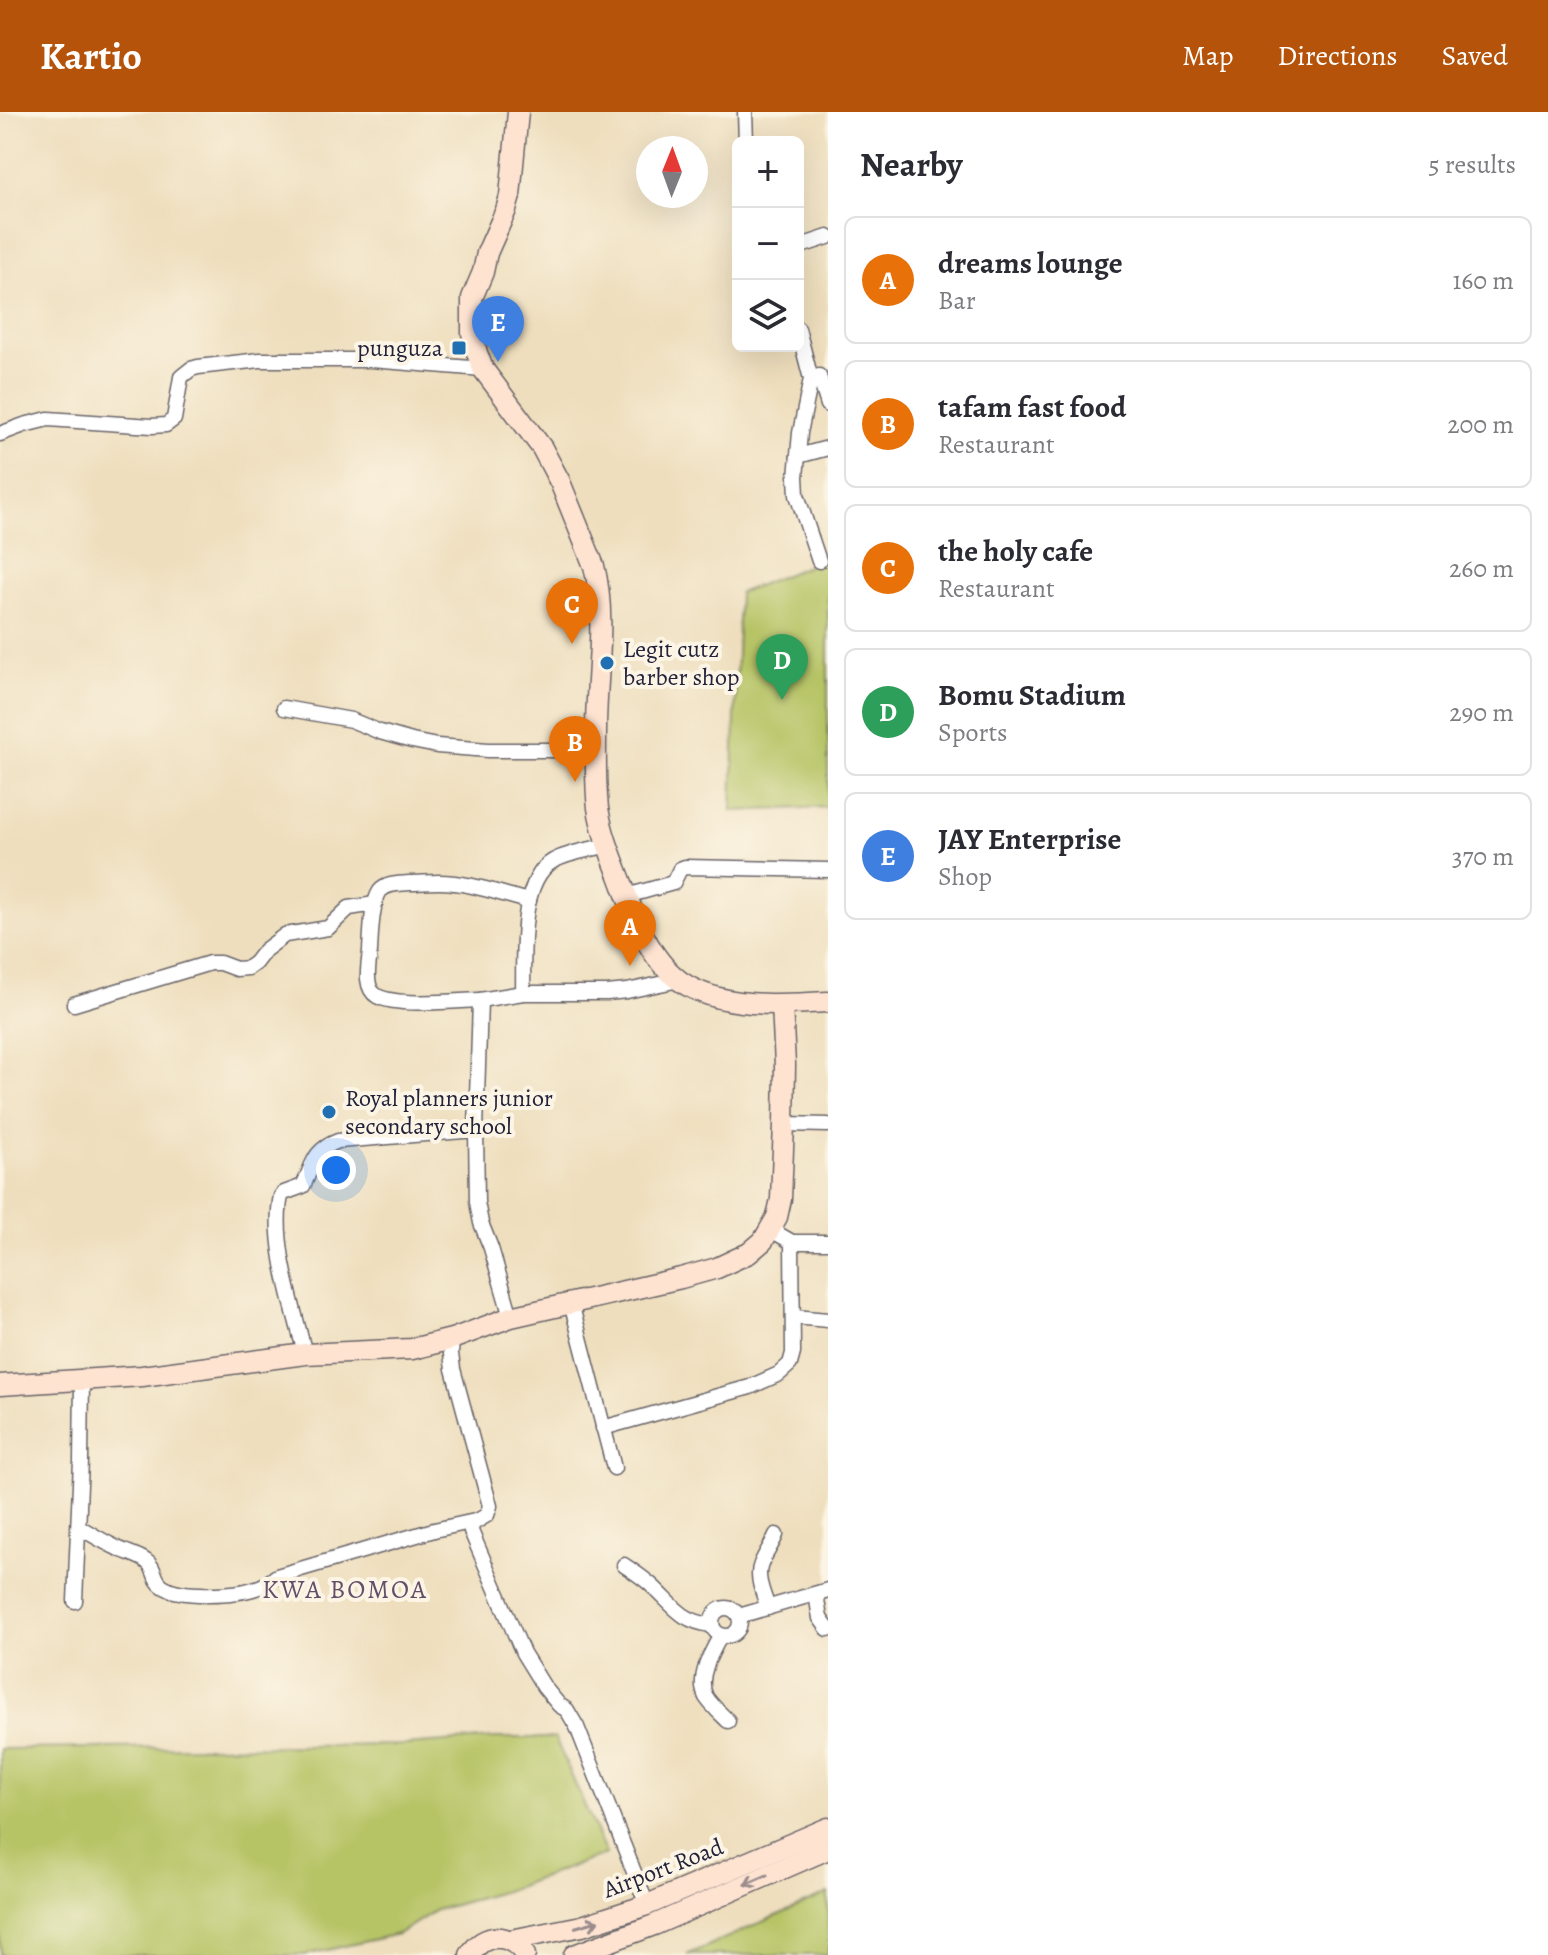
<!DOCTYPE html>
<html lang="en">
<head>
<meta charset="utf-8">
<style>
	body { margin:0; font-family:Alegreya,serif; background:#f2f2f3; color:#2b2b33 }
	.controls { position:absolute; right:24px; top:24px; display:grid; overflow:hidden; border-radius:12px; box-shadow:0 8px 32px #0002 }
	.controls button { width:72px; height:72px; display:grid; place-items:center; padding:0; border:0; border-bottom:2px solid #e1e1e2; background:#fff; color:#2b2b33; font:40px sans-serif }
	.compass { position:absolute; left:636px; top:24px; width:72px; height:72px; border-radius:50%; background:#fff; box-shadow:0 8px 32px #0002; rotate:1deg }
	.you { position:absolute; left:336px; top:1058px; width:28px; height:28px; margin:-20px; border:6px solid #fff; border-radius:50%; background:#1a73e8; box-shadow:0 0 0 12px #1a73e833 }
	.badge { display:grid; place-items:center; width:52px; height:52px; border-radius:50%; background:#b45309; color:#fff; font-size:26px; font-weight:700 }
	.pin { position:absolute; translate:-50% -66px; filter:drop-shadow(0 2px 4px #0008) }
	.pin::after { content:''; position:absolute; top:42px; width:28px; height:24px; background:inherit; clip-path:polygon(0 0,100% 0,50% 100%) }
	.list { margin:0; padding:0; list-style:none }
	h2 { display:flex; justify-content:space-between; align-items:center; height:104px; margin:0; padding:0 32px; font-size:34px }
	h2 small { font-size:26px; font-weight:400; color:#7c7c81 }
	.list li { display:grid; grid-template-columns:52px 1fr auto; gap:24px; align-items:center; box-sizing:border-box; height:128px; margin:0 16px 16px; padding:0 16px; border:2px solid #e1e1e2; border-radius:12px }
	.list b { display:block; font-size:30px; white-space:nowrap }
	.list p { margin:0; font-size:26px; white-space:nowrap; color:#7c7c81 }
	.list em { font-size:26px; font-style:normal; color:#7c7c81 }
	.icon { flex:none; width:44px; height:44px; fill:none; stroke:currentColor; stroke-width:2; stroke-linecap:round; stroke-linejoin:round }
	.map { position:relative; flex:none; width:828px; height:1843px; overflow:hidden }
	header { display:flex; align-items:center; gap:48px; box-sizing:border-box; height:112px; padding:0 40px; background:#b45309; color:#fff }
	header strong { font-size:38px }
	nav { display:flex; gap:44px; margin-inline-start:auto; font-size:28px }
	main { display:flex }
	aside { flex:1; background:#fff }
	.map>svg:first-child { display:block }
	.green { fill:#b7c466; stroke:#6c7350; stroke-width:2 }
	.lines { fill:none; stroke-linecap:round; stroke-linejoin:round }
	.street-casing { stroke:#696468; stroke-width:17 }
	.secondary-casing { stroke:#696468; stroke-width:23 }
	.street { stroke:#fff; stroke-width:14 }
	.secondary { stroke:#fee3d1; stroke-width:20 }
	.oneway { stroke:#9b8c8e }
	.poi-dot { fill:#1f6fb2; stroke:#fcf5e5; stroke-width:3 }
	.labels { text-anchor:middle; stroke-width:8; stroke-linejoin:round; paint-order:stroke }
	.poi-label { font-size:24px; fill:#22223b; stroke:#fcf5e5; text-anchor:start }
	.street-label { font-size:24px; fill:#22223b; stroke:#fcf5e5 }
	.neighbourhood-label { font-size:26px; letter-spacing:2px; fill:#644f6a; stroke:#fcf5e5 }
</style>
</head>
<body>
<header>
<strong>Kartio</strong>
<nav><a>Map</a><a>Directions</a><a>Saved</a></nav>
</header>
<main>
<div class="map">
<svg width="828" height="1843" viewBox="0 0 828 1843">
	<rect width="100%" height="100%" fill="#fcf5e5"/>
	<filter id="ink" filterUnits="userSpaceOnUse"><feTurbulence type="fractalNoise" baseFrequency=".0125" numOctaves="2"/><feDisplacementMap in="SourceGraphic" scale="16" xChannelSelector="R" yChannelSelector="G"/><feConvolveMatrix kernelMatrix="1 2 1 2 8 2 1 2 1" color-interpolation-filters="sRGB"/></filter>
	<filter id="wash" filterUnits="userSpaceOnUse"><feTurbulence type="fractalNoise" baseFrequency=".006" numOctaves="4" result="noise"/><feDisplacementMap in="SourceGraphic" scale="32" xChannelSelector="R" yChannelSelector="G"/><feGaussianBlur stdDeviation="1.8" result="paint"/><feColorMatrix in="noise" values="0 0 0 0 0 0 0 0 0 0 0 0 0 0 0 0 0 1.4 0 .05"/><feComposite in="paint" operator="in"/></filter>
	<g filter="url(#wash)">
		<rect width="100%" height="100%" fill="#eedebd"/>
		<!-- green -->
		<g class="green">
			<path d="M 828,446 L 828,695 L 732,699 L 739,481 Z"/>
			<path d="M 496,1626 L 555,1626 L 606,1742 L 505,1779 L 436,1798 L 398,1822 L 305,1843 L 0,1843 L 0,1637 L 406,1633 Z"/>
			<path d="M 828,1781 L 828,1843 L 687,1843 Z"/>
		</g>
	</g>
	<g filter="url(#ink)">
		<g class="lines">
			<defs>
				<g id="street">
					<path d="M 745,0 L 746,30"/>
					<path d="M 798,135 L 828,125"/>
					<path d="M 798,217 L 811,267 L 800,321 L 796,365 L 797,383 L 819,449"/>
					<path d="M 819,264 L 828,293"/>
					<path d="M 0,322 L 24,313 L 48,307 L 152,314 L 166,313 L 174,307 L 181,265 L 191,257 L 198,255 L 260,248 L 371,248 L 483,257"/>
					<path d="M 798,344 L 828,336"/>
					<path d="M 284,596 L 351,608 L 380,620 L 412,629 L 437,634 L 488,638 L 596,638"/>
					<path d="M 627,784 L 673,771 L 680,757 L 685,755 L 828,758"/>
					<path d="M 523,881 C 524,846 518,769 553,749 C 569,740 590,738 608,733"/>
					<path d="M 480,888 L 523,881 L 607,881 L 627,879 L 679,868"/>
					<path d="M 74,892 L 210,851 L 220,851 L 236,857 L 248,856 L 255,851 L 265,838 L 285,823 L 328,816 L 349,796 L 375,792"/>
					<path d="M 784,1012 L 828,1013"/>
					<path d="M 771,1118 L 792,1130 L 828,1130"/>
					<path d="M 571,1191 L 614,1356"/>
					<path d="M 511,1205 L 491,1136 L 481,1111 L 477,1090 L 476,1018 L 480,888 C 456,889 397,895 377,884 C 363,876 369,852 370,839 C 371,823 371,792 380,779 C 387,771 399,772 409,771 C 419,771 429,770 439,770 C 469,770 500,782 529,789"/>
					<path d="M 794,1205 L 828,1208"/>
					<path d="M 452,1227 L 451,1242 L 453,1257 L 490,1394 L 487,1403 L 472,1412 L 471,1419 L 523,1541 L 544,1575 L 559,1593 L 567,1598 L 577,1615 L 647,1793"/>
					<path d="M 305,1242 C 294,1196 271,1130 281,1084 L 284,1081 L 303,1074 C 314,1052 312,1039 338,1029 L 476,1018"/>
					<path d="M 603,1316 L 750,1275 L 779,1262 L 790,1252 L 793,1241 L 792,1130"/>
					<path d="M 79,1415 C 91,1422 104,1430 117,1436 C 127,1441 138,1443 146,1449 C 156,1455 153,1468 163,1474 C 180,1486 236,1483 256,1476 C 265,1474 270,1469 277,1464 L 434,1418 L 475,1409"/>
					<path d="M 624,1453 C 633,1459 642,1465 650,1472 C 673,1492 679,1509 712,1513"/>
					<path d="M 816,1482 L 820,1506 L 828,1517"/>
					<path d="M 75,1489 L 81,1349 L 82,1268"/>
					<circle cx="726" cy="1510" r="14"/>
					<path d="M 768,1496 C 764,1483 755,1465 761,1452 C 765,1442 772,1433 776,1423"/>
					<path d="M 739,1504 L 828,1478"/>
					<path d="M 721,1523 C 712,1539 696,1566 706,1585 C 712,1594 721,1602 728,1609"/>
				</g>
				<g id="secondary">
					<path d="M 518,0 L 510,84 L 506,98 L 487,141 L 483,160 L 472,186 L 472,221 L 477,241 L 483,257 L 542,336 L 560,370 L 594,454 C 607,505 596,565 596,617 C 596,644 595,670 598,696 C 602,721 611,743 620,766 C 633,801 648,846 680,869 C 720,897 782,893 828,890"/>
					<path d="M 0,1273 L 142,1264 L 305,1242 L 412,1237 L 452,1227 L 511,1205 L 681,1166 L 717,1156 L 734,1148 L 749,1141 L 763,1129 L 777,1105 L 781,1087 L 784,1012 L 785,953 L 782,893"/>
					<path d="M 511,1828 L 582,1814 L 647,1793 L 828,1716"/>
					<path d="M 470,1843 C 484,1820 510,1820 525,1843"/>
					<path d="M 574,1843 L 654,1813 L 828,1737"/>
				</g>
			</defs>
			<!-- street casing -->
			<use href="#street" class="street-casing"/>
			<!-- secondary casing -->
			<use href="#secondary" class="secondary-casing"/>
			<!-- street -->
			<use href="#street" class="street"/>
			<!-- secondary -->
			<use href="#secondary" class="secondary"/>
		</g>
		<!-- one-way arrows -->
		<defs><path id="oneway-shaft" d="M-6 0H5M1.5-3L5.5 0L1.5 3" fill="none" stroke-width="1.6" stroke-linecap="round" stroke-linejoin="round" transform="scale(2)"/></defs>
		<g class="oneway">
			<use href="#oneway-shaft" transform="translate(756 1768) rotate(156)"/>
			<use href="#oneway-shaft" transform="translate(587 1812) rotate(-16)"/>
		</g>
	</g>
	<!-- markers -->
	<g class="poi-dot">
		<rect x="451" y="228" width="16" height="16" rx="4"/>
		<circle cx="607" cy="551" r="8"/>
		<circle cx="329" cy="1000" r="8"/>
	</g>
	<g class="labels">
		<!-- poi labels -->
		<g class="poi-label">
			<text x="443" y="244" text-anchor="end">punguza</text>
			<text x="623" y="545">Legit cutz<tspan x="623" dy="28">barber shop</tspan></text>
			<text x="345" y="994">Royal planners junior<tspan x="345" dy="28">secondary school</tspan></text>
		</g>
		<!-- street labels -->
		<g class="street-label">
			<text transform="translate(663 1756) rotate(-21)" y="8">Airport Road</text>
		</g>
		<!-- neighbourhood labels -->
		<g class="neighbourhood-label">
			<text x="345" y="1486">KWA BOMOA</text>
		</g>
	</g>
</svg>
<div class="controls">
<button>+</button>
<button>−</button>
<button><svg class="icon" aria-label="layers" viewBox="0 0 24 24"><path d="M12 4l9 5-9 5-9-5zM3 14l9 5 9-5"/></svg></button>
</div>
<svg class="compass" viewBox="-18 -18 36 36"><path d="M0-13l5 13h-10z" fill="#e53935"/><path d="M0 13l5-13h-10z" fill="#7c7c81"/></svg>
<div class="you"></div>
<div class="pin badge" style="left:630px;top:854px;background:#e8710a">A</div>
<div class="pin badge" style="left:575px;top:670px;background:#e8710a">B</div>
<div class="pin badge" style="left:572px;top:532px;background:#e8710a">C</div>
<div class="pin badge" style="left:782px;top:588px;background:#2e9e5b">D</div>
<div class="pin badge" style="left:498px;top:250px;background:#3f7fe0">E</div>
</div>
<aside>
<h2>Nearby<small>5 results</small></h2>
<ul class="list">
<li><span class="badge" style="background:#e8710a">A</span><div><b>dreams lounge</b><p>Bar</p></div><em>160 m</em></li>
<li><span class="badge" style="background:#e8710a">B</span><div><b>tafam fast food</b><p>Restaurant</p></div><em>200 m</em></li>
<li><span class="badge" style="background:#e8710a">C</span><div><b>the holy cafe</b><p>Restaurant</p></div><em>260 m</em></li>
<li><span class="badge" style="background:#2e9e5b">D</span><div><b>Bomu Stadium</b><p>Sports</p></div><em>290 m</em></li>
<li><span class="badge" style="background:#3f7fe0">E</span><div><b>JAY Enterprise</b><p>Shop</p></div><em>370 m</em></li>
</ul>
</aside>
</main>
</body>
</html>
